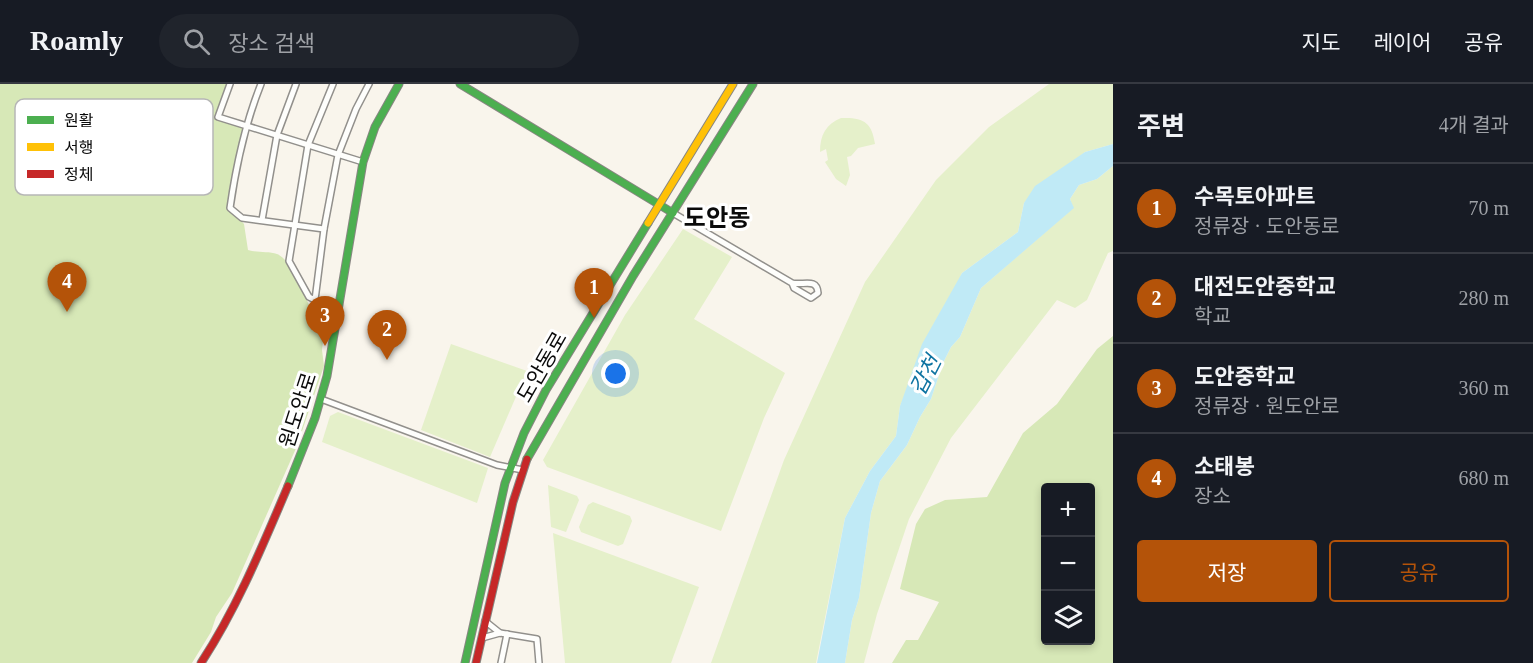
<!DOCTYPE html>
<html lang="ko">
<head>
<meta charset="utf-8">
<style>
	body { margin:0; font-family:"Times New Roman","Noto Sans KR",serif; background:#20242c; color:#f1f3f6 }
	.controls { position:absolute; right:18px; bottom:18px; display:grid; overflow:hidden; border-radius:6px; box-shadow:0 3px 9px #0003 }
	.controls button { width:54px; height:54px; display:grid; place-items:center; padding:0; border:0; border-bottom:2px solid #363941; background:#171b24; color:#f1f3f6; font:30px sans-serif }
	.you { position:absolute; left:616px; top:290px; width:21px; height:21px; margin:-15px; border:4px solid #fff; border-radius:50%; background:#1a73e8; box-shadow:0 0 0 9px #1a73e833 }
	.badge { display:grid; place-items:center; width:39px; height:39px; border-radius:50%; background:#b45309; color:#fff; font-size:20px; font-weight:700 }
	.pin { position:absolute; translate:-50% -50px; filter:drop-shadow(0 2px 3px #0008) }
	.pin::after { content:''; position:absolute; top:32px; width:21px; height:18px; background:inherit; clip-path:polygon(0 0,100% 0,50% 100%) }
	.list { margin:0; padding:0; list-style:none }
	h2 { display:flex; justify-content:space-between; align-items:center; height:78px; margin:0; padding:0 24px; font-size:26px }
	h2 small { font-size:20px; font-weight:400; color:#9ea1a6 }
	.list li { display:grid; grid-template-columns:39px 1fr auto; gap:18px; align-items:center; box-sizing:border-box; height:90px; padding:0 24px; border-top:2px solid #363941 }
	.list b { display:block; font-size:22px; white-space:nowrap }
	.list p { margin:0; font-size:20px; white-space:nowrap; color:#9ea1a6 }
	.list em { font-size:20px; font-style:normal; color:#9ea1a6 }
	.actions { display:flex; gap:12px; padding:18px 24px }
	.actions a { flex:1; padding:14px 0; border:2px solid #b45309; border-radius:6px; text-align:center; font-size:21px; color:#b45309 }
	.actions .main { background:#b45309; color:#fff }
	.icon { flex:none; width:33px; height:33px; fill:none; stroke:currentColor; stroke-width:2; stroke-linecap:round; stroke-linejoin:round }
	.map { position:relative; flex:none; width:1113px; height:579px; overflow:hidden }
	header { display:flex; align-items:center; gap:36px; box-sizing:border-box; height:84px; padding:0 30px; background:#171b24; border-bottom:2px solid #363941 }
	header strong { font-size:28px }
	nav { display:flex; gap:33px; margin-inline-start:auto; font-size:21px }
	.search { width:420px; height:54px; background:#20242c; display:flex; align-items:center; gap:15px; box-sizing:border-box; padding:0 21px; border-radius:33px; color:#9ea1a6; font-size:22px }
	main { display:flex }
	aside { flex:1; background:#171b24 }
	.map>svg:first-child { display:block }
	.green { fill:#e5f0ca }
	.forest { fill:#d7e8b7; fill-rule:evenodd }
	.water { fill:#c0eaf6 }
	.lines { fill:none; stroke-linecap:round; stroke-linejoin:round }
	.street-casing { stroke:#92908c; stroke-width:8 }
	.fast-casing { stroke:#888682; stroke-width:9 }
	.slow-casing { stroke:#888682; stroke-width:9 }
	.jam-casing { stroke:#888682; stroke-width:9 }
	.street { stroke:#fefefc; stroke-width:5 }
	.fast { stroke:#4caf50; stroke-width:7 }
	.slow { stroke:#ffc107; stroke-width:7 }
	.jam { stroke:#c62828; stroke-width:7 }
	.labels { text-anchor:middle; stroke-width:6; stroke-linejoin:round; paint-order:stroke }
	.street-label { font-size:21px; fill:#0a0a0a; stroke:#fff }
	.water-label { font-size:22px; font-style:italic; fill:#0d73a1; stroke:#fff }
	.quarter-label { font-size:24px; font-weight:bold; fill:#0a0a0a; stroke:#fff }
	.key { fill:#fff; stroke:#b6b6b6; stroke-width:1.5 }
	.key-label { font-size:16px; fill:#0a0a0a }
</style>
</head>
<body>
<header>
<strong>Roamly</strong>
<div class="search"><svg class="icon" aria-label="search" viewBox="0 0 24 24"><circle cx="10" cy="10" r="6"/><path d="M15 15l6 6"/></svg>장소 검색</div>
<nav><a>지도</a><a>레이어</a><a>공유</a></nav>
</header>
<main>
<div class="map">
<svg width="1113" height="579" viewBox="0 0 1113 579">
	<rect width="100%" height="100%" fill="#f9f5ec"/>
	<!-- green -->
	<g class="green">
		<path d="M 1049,0 L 1113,0 L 1113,60 L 1085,68 L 1024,119 L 1018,148 L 962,189 L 900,322 L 896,352 L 870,387 L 845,434 L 816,579 L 711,579 L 784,376 L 865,198 L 936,96 L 989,43 Z"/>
		<path d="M 841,34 C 863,33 872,38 875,60 L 858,64 L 851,72 L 847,73 L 850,91 L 846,102 L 836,95 L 825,78 L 828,76 L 826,65 L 820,68 C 820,51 826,40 841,34 Z"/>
		<path d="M 1113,82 L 1113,167 L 1108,169 L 1087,216 L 1075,224 L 1057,216 L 951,354 L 909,435 L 877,530 L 864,579 L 845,579 L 852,536 L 859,514 L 871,429 L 880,397 L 907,361 L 920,333 L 931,315 L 943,279 L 951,263 L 960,253 L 981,204 L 1073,124 L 1070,115 L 1079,101 L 1097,95 Z"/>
		<path d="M 683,145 L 732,173 L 694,235 L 785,289 L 764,334 L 721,447 L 547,383 L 543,376 L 625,231 Z"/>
		<path d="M 451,260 L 527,287 L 490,373 L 421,346 Z"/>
		<path d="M 338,328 L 488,384 L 477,419 L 322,358 L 330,332 Z"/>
		<path d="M 548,401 L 577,412 L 579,416 L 566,448 L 551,443 Z"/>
		<path d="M 593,418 L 630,432 L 632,437 L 623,460 L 618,462 L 581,448 L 579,443 L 588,421 Z"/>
		<path d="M 553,449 L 699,503 L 671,579 L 565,579 Z"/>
	</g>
	<!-- forest -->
	<g class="forest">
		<path d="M 0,0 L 227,0 L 216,30 L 216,36 L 243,42 L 244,46 L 230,124 L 244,140 L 248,166 C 258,169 268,167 277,170 C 292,176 304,209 310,223 L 332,226 L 330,239 L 324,248 L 322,266 L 324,282 L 297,362 L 232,509 L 216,533 L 211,548 L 192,579 L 0,579 Z"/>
		<path d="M 1113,252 L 1113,579 L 892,579 L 906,556 L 918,556 L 939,518 L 900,505 L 916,440 L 925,425 L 945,416 L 987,413 L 1023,349 L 1057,320 L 1097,265 ZM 1046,404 L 1090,404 L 1090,556 L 1046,556 Z"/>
	</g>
	<!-- water -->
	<path class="water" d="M 1113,60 L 1113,82 L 1097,95 L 1079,101 L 1070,115 L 1074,124 L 981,204 L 960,253 L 951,263 L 943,279 L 931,315 L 920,333 L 907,361 L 880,397 L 871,429 L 859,514 L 852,536 L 845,579 L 817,579 L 845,434 L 870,387 L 896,352 L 900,322 L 922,260 L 962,189 L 1018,148 L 1024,119 L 1035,102 L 1085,68 Z"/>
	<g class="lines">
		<defs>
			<g id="street">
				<path d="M 230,0 L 218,33 L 363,78"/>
				<path d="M 261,0 C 245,40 236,82 230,124 L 242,134 L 324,145"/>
				<path d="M 333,0 L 308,61 L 289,177 L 309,213 L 315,216 L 324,145 L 338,71 L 356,25 L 369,0"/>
				<path d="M 673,129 L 792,199 L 794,204 L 811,214 L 818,209 C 817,193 802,202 792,199"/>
				<path d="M 262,136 L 277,51 L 296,0"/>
				<path d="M 321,315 L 497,381 L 523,386"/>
				<path d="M 485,537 L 500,549"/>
				<path d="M 482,554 L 500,549 L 537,555 L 539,579"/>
				<path d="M 501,579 L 507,550"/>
			</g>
			<g id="fast">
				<path d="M 460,0 L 673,129"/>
				<path d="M 527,375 L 633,192 L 753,0"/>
				<path d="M 288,402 L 315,334 L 327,292 L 363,78 L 375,43 L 399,0"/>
				<path d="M 465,579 L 505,399 L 524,349 L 546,306 L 648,139"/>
			</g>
			<path id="slow" d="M 648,139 L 733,0"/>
			<g id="jam">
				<path d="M 201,579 C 237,524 262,463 288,402"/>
				<path d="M 476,579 L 513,418 L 527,375"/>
			</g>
		</defs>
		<!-- street casing -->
		<use href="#street" class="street-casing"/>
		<!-- fast casing -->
		<use href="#fast" class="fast-casing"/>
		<!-- slow casing -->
		<use href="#slow" class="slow-casing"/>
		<!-- jam casing -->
		<use href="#jam" class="jam-casing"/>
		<!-- street -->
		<use href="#street" class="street"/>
		<!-- fast -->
		<use href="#fast" class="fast"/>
		<!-- slow -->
		<use href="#slow" class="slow"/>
		<!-- jam -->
		<use href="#jam" class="jam"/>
	</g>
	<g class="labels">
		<!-- street labels -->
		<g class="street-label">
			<text transform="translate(542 283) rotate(-60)" y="7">도안동로</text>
			<text transform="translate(298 326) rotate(-72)" y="7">원도안로</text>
		</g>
		<!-- water labels -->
		<g class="water-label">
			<text transform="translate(925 291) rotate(-63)" y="8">갑천</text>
		</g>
		<!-- quarter labels -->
		<g class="quarter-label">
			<text x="717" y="142">도안동</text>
		</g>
	</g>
	<!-- legend -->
	<rect x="15" y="15" width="198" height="96" rx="9" class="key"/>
	<rect x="27" y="32" width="27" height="8" fill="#4caf50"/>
	<rect x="27" y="59" width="27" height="8" fill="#ffc107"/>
	<rect x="27" y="86" width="27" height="8" fill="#c62828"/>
	<g class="key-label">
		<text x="64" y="42">원활</text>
		<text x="64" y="69">서행</text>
		<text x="64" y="96">정체</text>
	</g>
</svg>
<div class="controls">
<button>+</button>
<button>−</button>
<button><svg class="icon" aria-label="layers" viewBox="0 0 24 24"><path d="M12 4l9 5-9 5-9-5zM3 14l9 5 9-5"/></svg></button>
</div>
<div class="you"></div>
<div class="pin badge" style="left:594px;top:234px">1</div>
<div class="pin badge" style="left:387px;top:276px">2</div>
<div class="pin badge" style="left:325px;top:262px">3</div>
<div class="pin badge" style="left:67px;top:228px">4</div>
</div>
<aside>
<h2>주변<small>4개 결과</small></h2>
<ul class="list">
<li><span class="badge">1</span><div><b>수목토아파트</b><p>정류장 · 도안동로</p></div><em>70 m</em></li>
<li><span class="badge">2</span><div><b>대전도안중학교</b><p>학교</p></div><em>280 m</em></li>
<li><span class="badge">3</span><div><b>도안중학교</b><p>정류장 · 원도안로</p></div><em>360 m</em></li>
<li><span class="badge">4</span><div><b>소태봉</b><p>장소</p></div><em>680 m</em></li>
</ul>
<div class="actions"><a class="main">저장</a><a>공유</a></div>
</aside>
</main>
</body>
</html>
